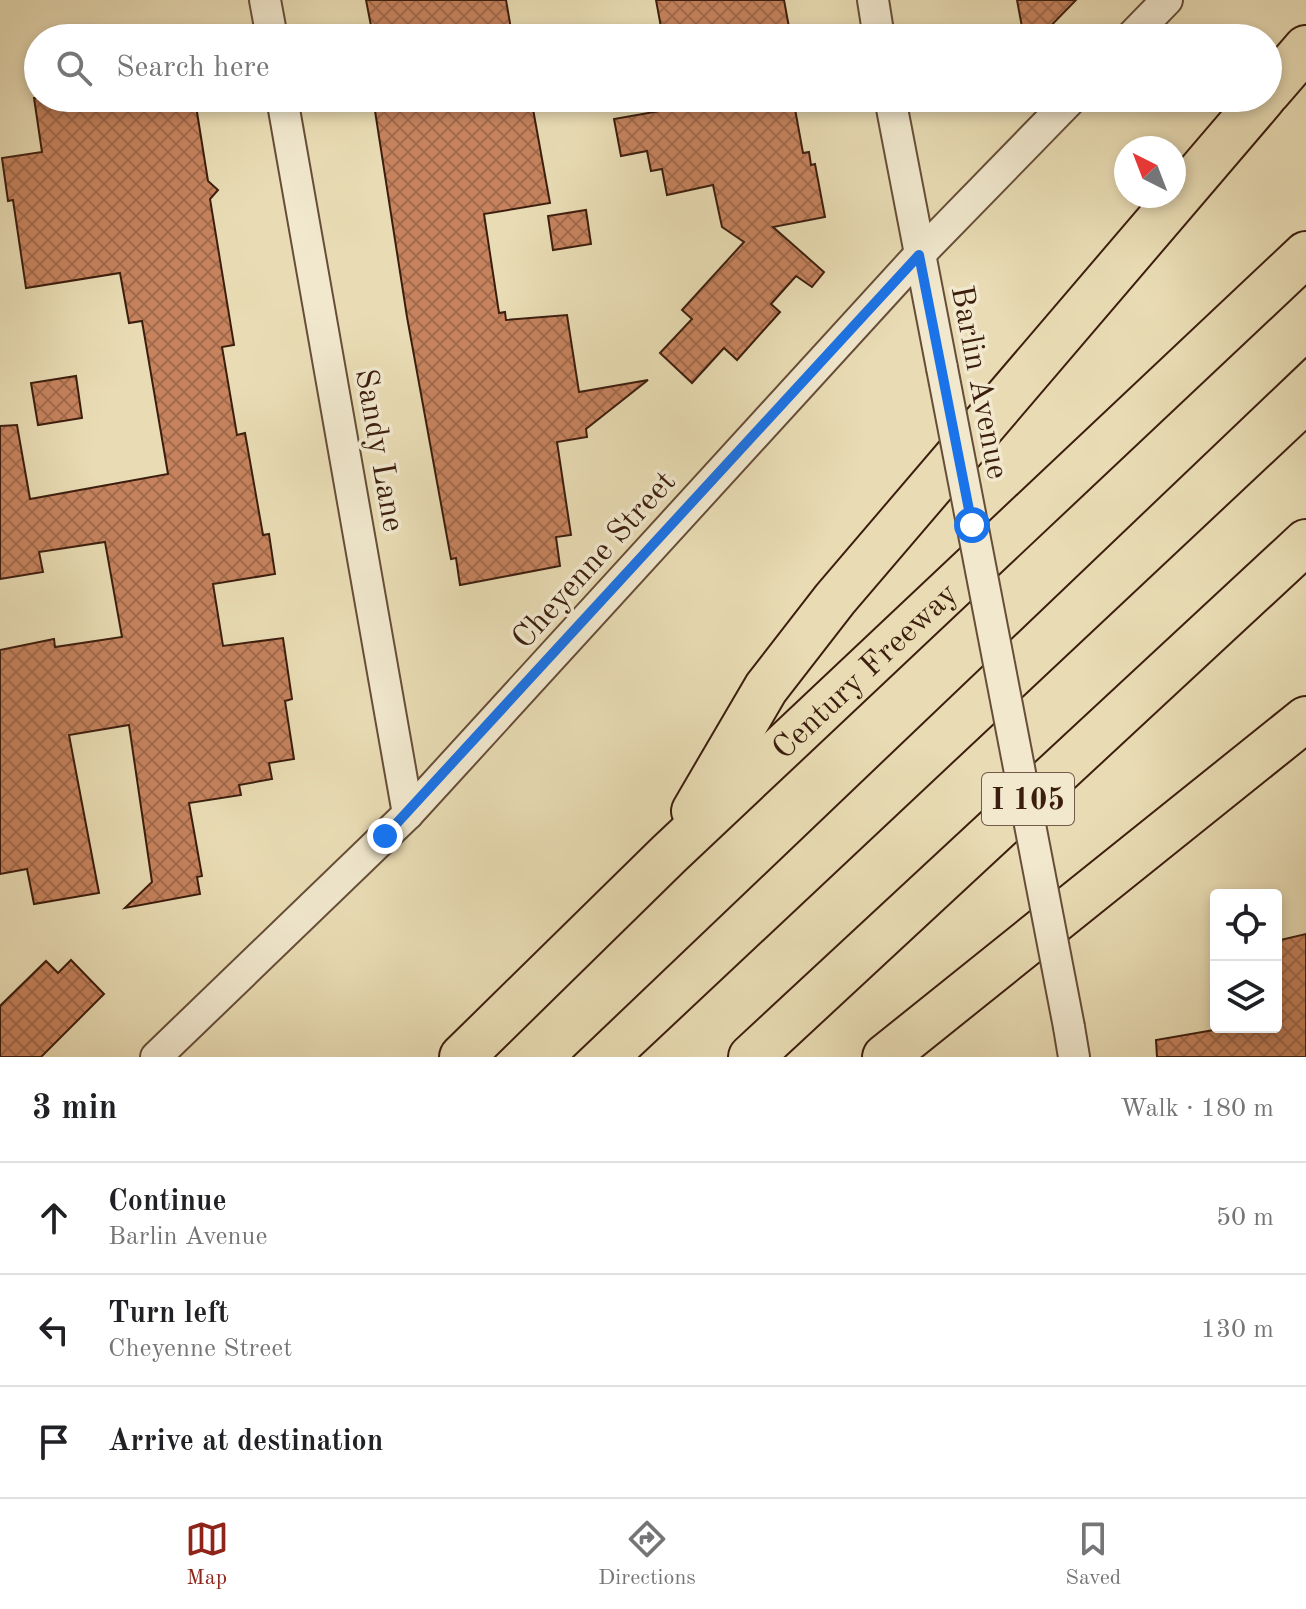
<!DOCTYPE html>
<html lang="en">
<head>
<meta charset="utf-8">
<style>
	body { margin:0; font-family:"Old Standard TT",serif; background:#f6f6f6; color:#202124 }
	.controls { position:absolute; right:24px; bottom:24px; display:grid; overflow:hidden; border-radius:8px; box-shadow:0 4px 12px #0003 }
	.controls button { width:72px; height:72px; display:grid; place-items:center; padding:0; border:0; border-bottom:2px solid #e0e0e0; background:#fff; color:#202124; font:40px sans-serif }
	.compass { position:absolute; left:1114px; top:136px; width:72px; height:72px; border-radius:50%; background:#fff; box-shadow:0 4px 12px #0003; rotate:318deg }
	.stop { position:absolute; width:24px; height:24px; margin:-18px; border:6px solid #1a73e8; border-radius:50%; background:#fff }
	.stop.end { background:#1a73e8; border-color:#fff; box-shadow:0 2px 8px #0008 }
	.list { margin:0; padding:0; list-style:none }
	h2 { display:flex; justify-content:space-between; align-items:center; height:104px; margin:0; padding:0 32px; font-size:34px }
	h2 small { font-size:26px; font-weight:400; color:#757577 }
	.list li { display:grid; grid-template-columns:52px 1fr auto; gap:24px; align-items:center; box-sizing:border-box; height:112px; padding:0 32px; border-top:2px solid #e0e0e0 }
	.list b { display:block; font-size:30px; white-space:nowrap }
	.list p { margin:0; font-size:26px; white-space:nowrap; color:#757577 }
	.list em { font-size:26px; font-style:normal; color:#757577 }
	.icon { flex:none; width:44px; height:44px; fill:none; stroke:currentColor; stroke-width:2; stroke-linecap:round; stroke-linejoin:round }
	.map { position:relative; flex:none; width:1306px; height:1057px; overflow:hidden }
	.search { position:absolute; background:#fff; box-shadow:0 4px 12px #0003; left:24px; right:24px; top:24px; height:88px; display:flex; align-items:center; gap:20px; box-sizing:border-box; padding:0 28px; border-radius:44px; color:#757577; font-size:30px }
	.sheet { height:440px; background:#fff }
	nav { display:flex; justify-content:space-around; align-items:center; box-sizing:border-box; height:112px; border-top:2px solid #e0e0e0; background:#fff; font-size:22px; color:#757577 }
	nav a { display:grid; justify-items:center; gap:4px }
	nav .on { color:#8f2418 }
	.map>svg:first-child { display:block }
	.building { fill:url(#building-cross-hatch); stroke:#3c1e0e; stroke-width:2 }
	.lines { fill:none; stroke-linecap:round; stroke-linejoin:round }
	.street-casing { stroke:#674e38; stroke-width:34 }
	.highway-casing { stroke:#3c1e0e; stroke-width:48 }
	.street { stroke:#f1e8ce; stroke-width:30 }
	.highway { stroke:#e9dcb4; stroke-width:44 }
	.tram { stroke:#3c1e0e; stroke-width:2 }
	.street-bridge-casing { stroke:#674e38; stroke-width:34; stroke-linecap:butt }
	.street-bridge { stroke:#f1e8ce; stroke-width:30 }
	.route { stroke:#1a73e8; stroke-width:10 }
	.labels { text-anchor:middle; stroke-width:7; stroke-linejoin:round; paint-order:stroke }
	.shield { fill:#f1e8ce; stroke:#725b48; stroke-width:2 }
	.shield-label { font-size:30px; font-weight:bold; fill:#3c1e0e }
	.street-label { font-size:32px; fill:#3c1e0e; stroke:#f1e8ce }
</style>
</head>
<body>
<div class="map">
<svg width="1306" height="1057" viewBox="0 0 1306 1057">
	<defs>
		<pattern id="building-cross-hatch" width="8" height="8" patternUnits="userSpaceOnUse" patternTransform="scale(2)"><rect width="8" height="8" fill="#c6835e"/><path d="M0 0l8 8M0 8l8-8" fill="none" stroke="#a26b4c"/></pattern>
	</defs>
	<rect width="100%" height="100%" fill="#e9dcb4"/>
	<filter id="stains"><feTurbulence type="fractalNoise" baseFrequency=".0025" numOctaves="4"/><feColorMatrix values="0 0 0 0 .2 0 0 0 0 .09 0 0 0 0 .02 0 0 0 .5 -.17"/></filter>
	<radialGradient id="worn" r=".72"><stop offset=".6" stop-color="#630" stop-opacity="0"/><stop offset="1" stop-color="#630" stop-opacity=".3"/></radialGradient>
	<!-- building -->
	<g class="building">
		<path d="M 366,0 L 506,0 L 511,29 L 470,38 L 428,38 L 425,28 L 373,36 Z"/>
		<path d="M 656,0 L 784,0 L 791,38 L 663,38 Z"/>
		<path d="M 1017,0 L 1076,0 L 1039,38 L 1024,38 Z"/>
		<path d="M 34,98 L 169,98 L 170,110 L 196,106 L 208,181 L 218,190 L 210,199 L 234,345 L 222,347 L 237,435 L 245,433 L 263,535 L 269,534 L 275,574 L 213,584 L 223,646 L 283,638 L 292,699 L 285,701 L 294,759 L 269,763 L 272,779 L 239,785 L 241,795 L 189,803 L 202,876 L 197,877 L 200,894 L 125,908 L 152,882 L 129,725 L 69,735 L 99,893 L 34,904 L 27,869 L 0,874 L 0,650 L 54,639 L 55,647 L 122,637 L 105,542 L 39,552 L 43,572 L 0,579 L 0,426 L 17,425 L 30,499 L 168,474 L 142,321 L 129,323 L 120,273 L 26,288 L 13,200 L 8,201 L 2,158 L 42,152 Z"/>
		<path d="M 373,98 L 531,98 L 550,203 L 484,214 L 499,313 L 505,312 L 506,320 L 567,315 L 579,392 L 648,380 L 586,429 L 587,437 L 557,442 L 571,535 L 556,537 L 560,566 L 460,585 L 456,558 L 451,559 L 407,317 Z"/>
		<path d="M 693,98 L 793,98 L 803,153 L 809,152 L 811,165 L 815,164 L 825,217 L 773,227 L 824,272 L 812,287 L 796,276 L 771,304 L 780,312 L 737,360 L 724,348 L 692,383 L 660,353 L 692,319 L 682,310 L 744,242 L 722,227 L 713,185 L 667,195 L 662,169 L 651,171 L 647,151 L 621,156 L 614,119 L 694,105 Z"/>
		<path d="M 586,210 L 591,244 L 553,250 L 548,216 Z"/>
		<path d="M 76,376 L 82,418 L 38,425 L 31,383 Z"/>
		<path d="M 1306,934 L 1306,1057 L 1157,1057 L 1156,1040 L 1231,1027 L 1276,1027 L 1276,941 Z"/>
		<path d="M 71,960 L 104,994 L 41,1057 L 0,1057 L 0,1006 L 46,961 L 58,973 Z"/>
	</g>
	<g class="lines">
		<defs>
			<g id="street">
				<path d="M 265,0 L 272,38"/>
				<path d="M 873,0 L 879,38"/>
				<path d="M 1130,38 L 1167,0"/>
				<path d="M 282,98 L 408,814"/>
				<path d="M 890,98 L 942,368"/>
				<path d="M 1069,1027 L 1074,1057"/>
				<path d="M 156,1057 L 408,814 L 919,255 L 1072,98"/>
			</g>
			<g id="highway">
				<path d="M 1268,92 L 1306,48"/>
				<path d="M 694,811 L 766,688 L 835,599 L 1263,98"/>
				<path id="s1" d="M 462,1057 L 669,854 L 1306,254"/>
				<path d="M 751,1057 L 1306,542"/>
				<path d="M 885,1057 L 1306,719"/>
			</g>
		</defs>
		<!-- street casing -->
		<use href="#street" class="street-casing"/>
		<!-- highway casing -->
		<use href="#highway" class="highway-casing"/>
		<!-- street -->
		<use href="#street" class="street"/>
		<!-- highway -->
		<use href="#highway" class="highway"/>
		<!-- tram -->
		<g class="tram">
			<path d="M 573,1057 L 1306,358"/>
			<path d="M 639,1057 L 1306,431"/>
		</g>
		<defs>
			<path id="street-bridge" d="M 942,368 L 1069,1027"/>
		</defs>
		<!-- street-bridge casing -->
		<use href="#street-bridge" class="street-bridge-casing"/>
		<!-- street-bridge -->
		<use href="#street-bridge" class="street-bridge"/>
	</g>
	<g class="lines">
		<!-- route -->
		<path class="route" d="M 385,836 L 919,255 L 972,525"/>
	</g>
	<g class="labels">
		<!-- shield labels -->
		<rect class="shield" x="982" y="773" width="92" height="52" rx="6"/>
		<g class="shield-label">
			<text x="1028" y="809">I 105</text>
		</g>
		<!-- street labels -->
		<g class="street-label">
			<text transform="translate(981 382) rotate(79)" y="11">Barlin Avenue</text>
			<text transform="translate(381 450) rotate(80)" y="11">Sandy Lane</text>
			<text transform="translate(593 559) rotate(-48)" y="11">Cheyenne Street</text>
			<text dy="11" stroke="none"><textPath href="#s1" startOffset="558">Century Freeway</textPath></text>
		</g>
	</g>
	<rect width="100%" height="100%" filter="url(#stains)"/>
	<rect width="100%" height="100%" fill="url(#worn)"/>
</svg>
<div class="controls">
<button><svg class="icon" aria-label="locate" viewBox="0 0 24 24"><circle cx="12" cy="12" r="6"/><path d="M12 2v4M12 18v4M2 12h4M18 12h4"/></svg></button>
<button><svg class="icon" aria-label="layers" viewBox="0 0 24 24"><path d="M12 4l9 5-9 5-9-5zM3 14l9 5 9-5"/></svg></button>
</div>
<svg class="compass" viewBox="-18 -18 36 36"><path d="M0-13l5 13h-10z" fill="#e53935"/><path d="M0 13l5-13h-10z" fill="#757577"/></svg>
<div class="stop" style="left:972px;top:525px"></div>
<div class="stop end" style="left:385px;top:836px"></div>
<div class="search"><svg class="icon" aria-label="search" viewBox="0 0 24 24"><circle cx="10" cy="10" r="6"/><path d="M15 15l6 6"/></svg>Search here</div>
</div>
<section class="sheet">
<h2>3 min<small>Walk · 180 m</small></h2>
<ul class="list">
<li><svg class="icon" aria-label="ahead" viewBox="0 0 24 24"><path d="M12 20V5M6 11l6-6 6 6"/></svg><div><b>Continue</b><p>Barlin Avenue</p></div><em>50 m</em></li>
<li><svg class="icon" aria-label="left" viewBox="0 0 24 24"><path d="M17 20v-9H6M10 6l-5 5 5 5"/></svg><div><b>Turn left</b><p>Cheyenne Street</p></div><em>130 m</em></li>
<li><svg class="icon" aria-label="arrive" viewBox="0 0 24 24"><path d="M6 21V4h12l-3 4 3 4H6"/></svg><div><b>Arrive at destination</b></div></li>
</ul>
</section>
<nav>
<a class="on"><svg class="icon" aria-label="map" viewBox="0 0 24 24"><path d="M3 6l6-2 6 2 6-2v14l-6 2-6-2-6 2zM9 4v14M15 6v14"/></svg>Map</a>
<a><svg class="icon" aria-label="directions" viewBox="0 0 24 24"><path d="M12 3l9 9-9 9-9-9zM9 14v-3h6M13 9l2 2-2 2"/></svg>Directions</a>
<a><svg class="icon" aria-label="saved" viewBox="0 0 24 24"><path d="M7 4h10v16l-5-4-5 4z"/></svg>Saved</a>
</nav>
</body>
</html>
